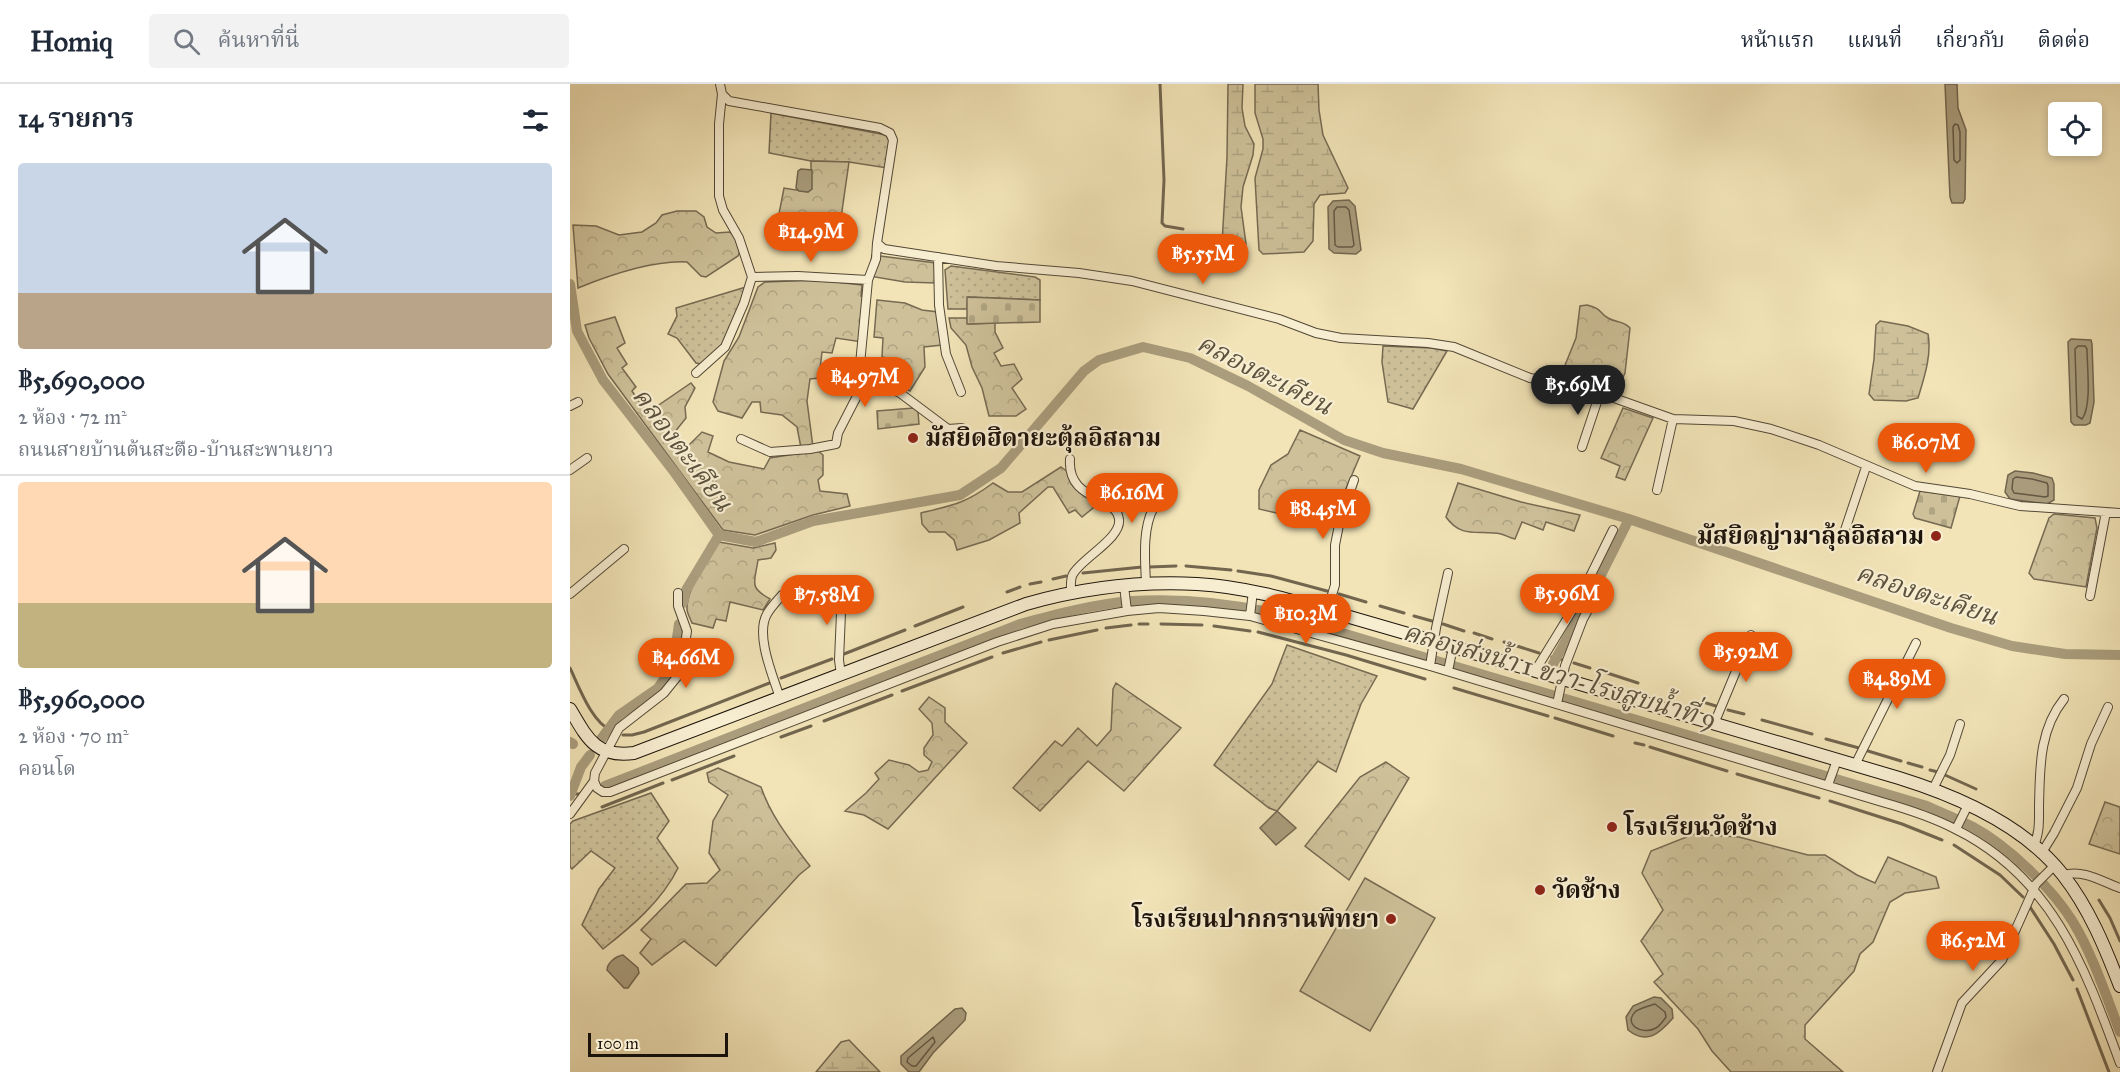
<!DOCTYPE html>
<html lang="th">
<head>
<meta charset="utf-8">
<style>
	body { margin:0; font-family:"IM FELL Great Primer","Noto Serif Thai",serif; background:#f2f2f3; color:#1f2937; height:100vh; display:flex; flex-direction:column; font-size:22px; white-space:nowrap }
	* { box-sizing:border-box; margin:0 }
	p { font-size:20px; color:#747a83 }
	.icon { flex:none; width:33px; height:33px; fill:none; stroke:currentColor; stroke-width:2; stroke-linecap:round; stroke-linejoin:round }
	.map { position:relative; flex:1; overflow:hidden }
	.sheet { display:flex; flex-direction:column; background:#fff; width:570px }
	.sheet>* { flex:none }
	.fabs { position:absolute; left:1478px; top:18px; display:grid; gap:12px }
	.fabs a { display:grid; place-items:center; width:54px; height:54px; border-radius:6px; background:#fff; box-shadow:0 3px 9px #0003; font-size:30px }
	.scale { position:absolute; left:18px; bottom:15px; width:140px; box-sizing:border-box; padding-left:6px; border:3px solid #1d140b; border-top:0; font-size:16px; line-height:21px; white-space:nowrap; color:#1d140b; -webkit-text-stroke:4px #f7edd0; paint-order:stroke }
	.price { position:absolute; translate:-50% -51px; padding:0 14px; border-radius:21px; background:#ea580c; color:#fff; font-size:20px; line-height:39px; filter:drop-shadow(0 2px 3px #0008) }
	.price::after { content:''; position:absolute; left:50%; top:36px; width:18px; height:14px; margin-left:-9px; background:inherit; clip-path:polygon(0 0,100% 0,50% 100%) }
	.price.on { background:#222; color:#fff }
	ul { padding:0; list-style:none }
	li { display:grid; align-content:center; gap:12px; height:318px; padding:0 18px }
	li+li { border-top:2px solid #e0e1e3 }
	li span { display:grid; place-items:center; height:186px; border-radius:6px; color:#555 }
	li>.icon { margin-inline-start:auto }
	span .icon { width:108px; height:108px; fill:#fffc; stroke-width:1 }
	li b { font-size:26px }
	h2 { display:flex; justify-content:space-between; align-items:center; height:72px; padding:0 18px; font-size:26px }
	header { display:flex; align-items:center; gap:36px; box-sizing:border-box; height:84px; padding:0 30px; background:#fff; border-bottom:2px solid #e0e1e3 }
	header strong { font-size:28px }
	nav { display:flex; gap:33px; margin-inline-start:auto; font-size:21px }
	.search { width:420px; height:54px; background:#f2f2f3; display:flex; align-items:center; gap:15px; box-sizing:border-box; padding:0 21px; border-radius:6px; color:#747a83; font-size:22px }
	main { display:flex; flex:1; min-height:0 }
	.map>svg:first-child { display:block }
	.grass { fill:url(#grass-dots); stroke:#766a52; stroke-width:1.5 }
	.forest { fill:url(#forest-crowns); stroke:#766a52; stroke-width:1.5 }
	.wetland { fill:url(#wetland-marsh); stroke:#766a52; stroke-width:1.5 }
	.cemetery { fill:url(#cemetery-stones); stroke:#766a52; stroke-width:1.5 }
	.pitch { fill:#cec19a; stroke:#766a52; stroke-width:1.5 }
	.water { fill:#aa9d7d; stroke:#72664f; stroke-width:1.5 }
	.lines { fill:none; stroke-linecap:round; stroke-linejoin:round }
	.shore { stroke:#645844; stroke-width:1.5 }
	.stream { stroke:#72664f; stroke-width:3 }
	.canal { stroke:#aa9d7d; stroke-width:10 }
	.street-casing { stroke:#524836; stroke-width:10 }
	.secondary-casing { stroke:#1d140b; stroke-width:14 }
	.street { stroke:#f7edd0; stroke-width:8 }
	.secondary { stroke:#f7edd0; stroke-width:12 }
	.poi-dot { fill:#8f2418; stroke:#f7edd0; stroke-width:2 }
	.labels { text-anchor:middle; dominant-baseline:central; stroke-width:4.5; stroke-linejoin:round; paint-order:stroke }
	.poi-label { font-size:24px; font-weight:bold; fill:#1d140b; stroke:#f7edd0; text-anchor:start }
	.water-label { font-size:26px; font-style:italic; fill:#5c523e; stroke:#f7edd0 }
</style>
</head>
<body>
<header>
<strong>Homiq</strong>
<div class="search"><svg class="icon" aria-label="search" viewBox="0 0 24 24"><circle cx="10" cy="10" r="6"/><path d="M15 15l6 6"/></svg>ค้นหาที่นี่</div>
<nav><a>หน้าแรก</a><a>แผนที่</a><a>เกี่ยวกับ</a><a>ติดต่อ</a></nav>
</header>
<main>
<section class="sheet">
<h2>14 รายการ<svg class="icon" aria-label="filters" viewBox="0 0 24 24"><path d="M4 7h16M4 17h16"/><circle cx="9" cy="7" r="2"/><circle cx="15" cy="17" r="2"/></svg></h2>
<ul>
<li><span style="background:linear-gradient(#c9d6e8 70%,#b9a48a 0)"><svg class="icon" aria-label="home" viewBox="0 0 24 24"><path d="M3 11l9-7 9 7M6 9v11h12V9"/></svg></span><div><b>฿5,690,000</b><p>2 ห้อง · 72 m²</p><p>ถนนสายบ้านต้นสะตือ-บ้านสะพานยาว</p></div></li>
<li><span style="background:linear-gradient(#ffd9b3 65%,#c2b280 0)"><svg class="icon" aria-label="home" viewBox="0 0 24 24"><path d="M3 11l9-7 9 7M6 9v11h12V9"/></svg></span><div><b>฿5,960,000</b><p>2 ห้อง · 70 m²</p><p>คอนโด</p></div></li>
</ul>
</section>
<div class="map">
<svg width="1550" height="988" viewBox="0 0 1550 988">
	<defs>
		<pattern id="grass-dots" width="8" height="8" patternUnits="userSpaceOnUse" patternTransform="scale(1.5)"><rect width="8" height="8" fill="#cec19a"/><path d="M2 2h.1M6 6h.1" fill="none" stroke="#b0a583" stroke-width="1.8" stroke-linecap="round"/></pattern>
		<pattern id="forest-crowns" width="20" height="18" patternUnits="userSpaceOnUse" patternTransform="scale(1.5)"><rect width="20" height="18" fill="#cec19a"/><path d="M2 6a3 3 0 1 1 6 0M12 15a3 3 0 1 1 6 0" fill="none" stroke="#b0a583"/></pattern>
		<pattern id="wetland-marsh" width="20" height="14" patternUnits="userSpaceOnUse" patternTransform="scale(1.5)"><rect width="20" height="14" fill="#cec19a"/><path d="M1 5h8M5 5V1M11 12h8M15 12V8" fill="none" stroke="#b0a583"/></pattern>
		<pattern id="cemetery-stones" width="16" height="16" patternUnits="userSpaceOnUse" patternTransform="scale(1.5)"><rect width="16" height="16" fill="#cec19a"/><path d="M2 7V4a2 2 0 0 1 4 0v3zM10 15v-3a2 2 0 0 1 4 0v3z" fill="#b0a583"/></pattern>
	</defs>
	<rect width="100%" height="100%" fill="#f2e4b7"/>
	<filter id="stains"><feTurbulence type="fractalNoise" baseFrequency=".00333" numOctaves="4"/><feColorMatrix values="0 0 0 0 .2 0 0 0 0 .09 0 0 0 0 .02 0 0 0 .5 -.17"/></filter>
	<radialGradient id="worn" r=".72"><stop offset=".6" stop-color="#630" stop-opacity="0"/><stop offset="1" stop-color="#630" stop-opacity=".3"/></radialGradient>
	<path class="grass" d="M201,29L316,51L321,60L317,84L279,78L241,77L199,69Z
		M381,182L465,193L470,196V216L398,213L397,225H378L375,186Z
		M176,203L177,208L151,264L131,280L126,279L107,254L98,250L107,232L106,224Z
		M813,262L861,264L877,267L843,325L818,318L812,278Z
		M717,561L807,592L791,620L766,688L748,677L707,727L699,724L644,681L702,600Z
		M81,709L99,737L87,754L108,784C92,817 61,843 33,865L12,841L29,805L45,784L21,767L2,785L0,783V740L3,737Z"/>
	<path class="forest" d="M241,77L279,78L268,155L259,157L219,150L208,135L214,104L238,108L241,105Z
		M107,127H126L134,133L137,143L146,149L160,148L167,155L171,165L168,172L136,193L131,192L117,178C82,176 40,191 8,204L3,141L26,142L49,151L72,148L86,139L92,131Z
		M302,171L366,179V199L335,198L299,192Z
		M248,196L292,201L291,212L298,213L292,258L266,254L262,269L252,268L249,294L240,295L237,317L243,363L253,371V391L248,396L250,407L277,410L280,422L243,431L185,451L153,446L38,290L19,254L15,241L45,233L55,259L47,264L57,280L52,284L66,303L62,307L77,329L121,299L125,304L115,323L116,334L104,349L116,364L132,348L143,352L138,368L159,378L194,385L200,374L232,369L227,343L212,331L191,328L190,318H182L172,334L148,327L143,318L154,277L169,253L188,203L195,198Z
		M307,216L335,219L352,226L368,228L372,261L354,263L355,283L340,307L317,296V274L312,273L313,254L304,253Z
		M1017,221C1033,225 1028,228 1038,234C1046,239 1053,236 1060,244L1055,289L1046,308L1017,297L991,291L1006,254L1010,222Z
		M379,234H397L398,240L425,239V248L433,264L424,269L431,282L444,280L452,295L442,304L456,325L446,332H419L412,304L402,283L396,261L381,244Z
		M1053,324L1083,334L1055,396L1046,393L1050,382L1031,374Z
		M730,346L790,372L772,414L745,408L743,414L731,411L726,428L715,431L689,425V406L701,381L718,370Z
		M491,383L498,388L507,403L528,420L512,433L505,426L499,429L483,403H478L449,429L450,439L419,456L387,466L384,456L375,448H359L352,440L351,429C384,421 396,419 423,399L438,408H452Z
		M888,399L951,418L1010,431L1004,447L976,438L973,446L952,438L945,455C940,454 935,451 931,450C910,445 892,456 876,433Z
		M1484,430L1525,434L1527,444L1516,503L1464,495L1459,489L1479,434Z
		M149,458L183,464L205,459L206,466L201,474L188,476C185,498 178,503 200,515L193,526L160,518L156,537L146,535L143,544L122,539C120,534 117,529 117,525C116,504 139,475 149,458Z
		M546,599L611,644L554,707L518,677L470,727L443,704L485,657L492,662L508,644L527,662L541,646L543,605Z
		M359,613L375,624V638L397,659L318,745L294,731L275,727L296,709L309,695L305,689L319,676L339,681L349,688L358,686L362,678L354,671V664L363,651L362,639L349,625Z
		M816,678L839,694L779,796L735,762L790,693Z
		M148,684L191,703C201,733 221,757 240,782L229,791L146,882L114,857L82,881L70,869L81,855L71,846L116,800L137,799L150,786L139,769L143,737L158,711L139,698L137,689Z
		M1535,718L1550,723V770L1519,760Z
		M1124,750L1169,753L1238,771H1255L1287,791L1305,799L1318,773L1366,793L1369,804L1335,809L1320,818L1303,858L1290,870L1284,887L1235,941V955L1273,988H1161L1142,967L1128,945L1084,898L1093,890L1071,857L1093,826L1072,789L1081,767Z"/>
	<path class="wetland" d="M658,0H673L672,24L675,42L684,60L683,71L673,103L671,123L676,160L674,165L652,160L657,73Z
		M685,0H748L749,26L753,51L778,104L775,109L750,111L744,120L743,157L734,168L693,170L689,166L685,94L693,65V55L685,29Z
		M1310,237L1338,242L1358,250C1362,271 1354,294 1348,314L1336,317L1304,316L1299,310L1304,275L1306,241Z
		M279,956L310,988H246L271,958Z"/>
	<path class="cemetery" d="M397,213L470,216V238L397,240Z
		M344,324L348,328L349,340L308,345L307,327Z
		M1350,407L1390,412L1381,444L1345,434L1343,430Z"/>
	<path class="pitch" d="M795,794L865,834L800,947L730,907Z"/>
	<path class="water" d="M1375,0H1387L1388,24L1396,46L1395,115L1393,119H1382L1380,113Z
		M231,85L242,86V105L238,108L229,107L226,104L228,87Z
		M779,116L785,122L791,166L786,170L764,169L759,165L758,123L763,117Z
		M1501,255L1521,256L1522,260L1524,318L1520,339L1516,341H1504L1501,338L1498,258Z
		M1445,387L1463,389L1482,394L1484,400V416L1477,420L1440,415L1435,408L1438,391Z
		M707,727L726,744L706,761L690,744Z
		M53,871L68,884L69,889L58,904H54L37,886C37,879 46,872 53,871Z
		M1084,913L1091,914L1102,925L1103,934C1089,950 1077,961 1058,946L1056,933L1063,922Z
		M392,924L396,929L395,936L363,969L349,988H339L331,980V972L385,925Z"/>
	<g class="lines">
		<path class="shore" d="M1385,40L1388,41L1390,48V76L1387,79L1384,76L1383,43Z
			M767,123H776L779,126L784,161L782,163H768L765,161L764,127Z
			M1508,262H1515L1517,265C1517,283 1522,322 1512,335L1507,332L1505,265Z
			M1446,393L1462,395L1477,399L1478,402V412L1475,413L1444,409L1442,405L1443,395Z
			M1085,920L1095,928L1096,933C1093,937 1090,942 1086,944C1072,952 1052,940 1066,927C1071,924 1079,922 1085,920Z
			M363,953L365,958L346,982H342L337,978L338,974Z"/>
		<path class="stream" d="M590,0L594,96L592,139L595,142L613,145
			M616,482L661,486
			M579,483L606,482
			M668,487L701,492L757,507
			M513,489L572,483
			M483,495L496,492
			M460,500L471,498
			M437,508L450,503
			M769,510L796,518
			M810,522L834,529
			M844,532L862,537
			M569,540H578
			M591,540L632,541
			M873,540L894,547
			M345,542L393,523
			M644,542L680,547
			M536,544L561,541
			M688,548L776,571L855,595
			M904,549L922,555
			M479,556L527,546
			M934,558L969,569
			M433,569L471,558
			M274,570L335,546
			M982,573L993,576
			M1004,579L1020,584
			M0,584C9,603 22,639 42,647
			M1031,587L1068,599
			M211,594L262,575
			M884,604L978,632
			M332,607L422,573
			M1133,618L1149,623
			M1158,626L1174,630
			M985,634L1043,652
			M1192,636L1242,650
			M254,637L322,611
			M53,651H62L74,648L202,598
			M211,653L241,642
			M1256,655L1289,664
			M1065,659L1074,661
			M1080,663L1157,687
			M1298,667L1331,677
			M1338,679L1352,683
			M1360,686L1368,688
			M1167,690L1249,714
			M1375,691L1406,705
			M102,696L164,672
			M1,710H11
			M1260,717L1332,740L1372,756
			M32,723L93,699
			M1384,761L1430,791L1453,813
			M1529,816L1540,834L1550,857
			M1460,823L1484,860L1503,896
			M1507,905L1539,988"/>
		<path class="canal" d="M0,200L7,247L33,296L105,389L149,451L186,458L243,437L390,411L431,384L514,287L529,276L573,263L620,274L678,302L774,356L813,369L891,385L1059,435L1381,544L1442,562L1495,570L1550,571
			M113,519L116,506L149,451
			M983,580L1023,507L1059,435
			M31,655L49,631L88,604L103,582L109,540
			M0,658L3,660
			M35,702L450,540C487,530 525,520 562,517C612,514 660,519 708,530L1357,722C1372,729 1388,735 1403,743C1438,762 1482,804 1503,838C1522,869 1537,914 1550,948
			M0,712L11,683L20,671"/>
		<g class="street-casing">
			<path id="street" d="M152,10L159,17L310,44L320,49L323,56L307,159L314,165L426,182L509,189L562,197L709,235L746,249L771,254L858,259L884,263L960,294L1016,304L1103,335L1164,337L1201,345L1249,361L1345,402L1400,410L1450,422L1550,429
				M368,173L369,221L376,270L391,308
				M182,193L228,192L298,196
				M126,289L155,263L174,219L182,193L169,154L153,126L149,112V40L152,10L150,0
				M289,291L330,309L378,345L392,344
				M0,322L8,318
				M171,355L200,368L240,365L266,360L268,349L287,312L298,196L306,175L307,159
				M1012,363L1030,309
				M500,375C497,418 546,411 549,435C552,454 512,474 503,490C500,495 501,503 501,509
				M0,386L17,374
				M1087,406L1103,335
				M1275,446L1296,383
				M576,499C575,476 572,444 584,423C588,416 594,411 599,404
				M554,502L557,527
				M108,509V522L117,547L111,588L94,609L49,644L25,689L24,697L27,704L33,708H40L427,558L483,540L557,527L589,524L634,527L680,532L860,582L1312,718C1337,725 1362,733 1385,745C1483,793 1515,884 1550,979
				M0,510L54,465
				M1520,512L1536,428
				M757,527L765,501V461L770,436L784,396
				M680,532L683,507
				M860,582L866,544L878,489
				M878,587L883,563
				M965,587L1008,517L1043,446
				M271,591L269,576L271,529L286,502
				M210,614C203,592 185,551 197,530C201,523 207,517 212,511
				M987,620L995,582L1013,535L1033,499
				M1144,640L1181,551
				M1285,681L1346,559
				M1258,701L1267,676
				M1363,705L1380,671L1390,640
				M0,730L24,697
				M1386,745L1398,721
				M1463,763C1470,750 1469,736 1469,722C1470,684 1469,646 1494,615
				M1471,770L1484,749L1507,704L1521,660L1538,623
				M1493,791C1513,785 1531,797 1550,804
				M1367,988L1392,919L1432,876L1466,800L1484,782"/>
		</g>
		<g class="secondary-casing">
			<path id="secondary" d="M0,625C17,654 26,674 64,669L456,520C512,504 569,497 627,500C683,503 736,521 790,536C846,552 903,569 959,585C1083,621 1206,658 1329,694C1387,712 1455,742 1493,791C1519,824 1535,863 1550,902"/>
		</g>
		<use href="#street" class="street"/>
		<use href="#secondary" class="secondary"/>
	</g>
	<g class="poi-dot">
		<circle cx="343" cy="354" r="6"/>
		<circle cx="1366" cy="452" r="6"/>
		<circle cx="1042" cy="743" r="6"/>
		<circle cx="970" cy="806" r="6"/>
		<circle cx="821" cy="835" r="6"/>
	</g>
	<g class="labels">
		<g class="poi-label">
			<text x="355" y="354">มัสยิดฮิดายะตุ้ลอิสลาม</text>
			<text x="1354" y="452" text-anchor="end">มัสยิดญ่ามาลุ้ลอิสลาม</text>
			<text x="1054" y="743">โรงเรียนวัดช้าง</text>
			<text x="982" y="806">วัดช้าง</text>
			<text x="809" y="835" text-anchor="end">โรงเรียนปากกรานพิทยา</text>
		</g>
		<g class="water-label">
			<text transform="translate(695 290) rotate(27)">คลองตะเคียน</text>
			<text transform="translate(113 365) rotate(53)">คลองตะเคียน</text>
			<text transform="translate(1357 510) rotate(18)">คลองตะเคียน</text>
			<text transform="translate(990 591) rotate(16)">คลองส่งน้ำ 1 ขวา-โรงสูบน้ำที่ 9</text>
		</g>
	</g>
	<rect width="100%" height="100%" filter="url(#stains)"/>
	<rect width="100%" height="100%" fill="url(#worn)"/>
</svg>
<div class="fabs">
<a><svg class="icon" aria-label="locate" viewBox="0 0 24 24"><circle cx="12" cy="12" r="6"/><path d="M12 2v4M12 18v4M2 12h4M18 12h4"/></svg></a>
</div>
<div class="scale">100 m</div>
<b class="price" style="left:241px;top:179px">฿14.9M</b>
<b class="price" style="left:633px;top:201px">฿5.55M</b>
<b class="price" style="left:295px;top:324px">฿4.97M</b>
<b class="price on" style="left:1008px;top:332px">฿5.69M</b>
<b class="price" style="left:1356px;top:390px">฿6.07M</b>
<b class="price" style="left:562px;top:440px">฿6.16M</b>
<b class="price" style="left:753px;top:456px">฿8.45M</b>
<b class="price" style="left:997px;top:541px">฿5.96M</b>
<b class="price" style="left:257px;top:542px">฿7.58M</b>
<b class="price" style="left:736px;top:561px">฿10.3M</b>
<b class="price" style="left:1176px;top:599px">฿5.92M</b>
<b class="price" style="left:116px;top:605px">฿4.66M</b>
<b class="price" style="left:1327px;top:626px">฿4.89M</b>
<b class="price" style="left:1403px;top:888px">฿6.52M</b>
</div>
</main>
</body>
</html>
